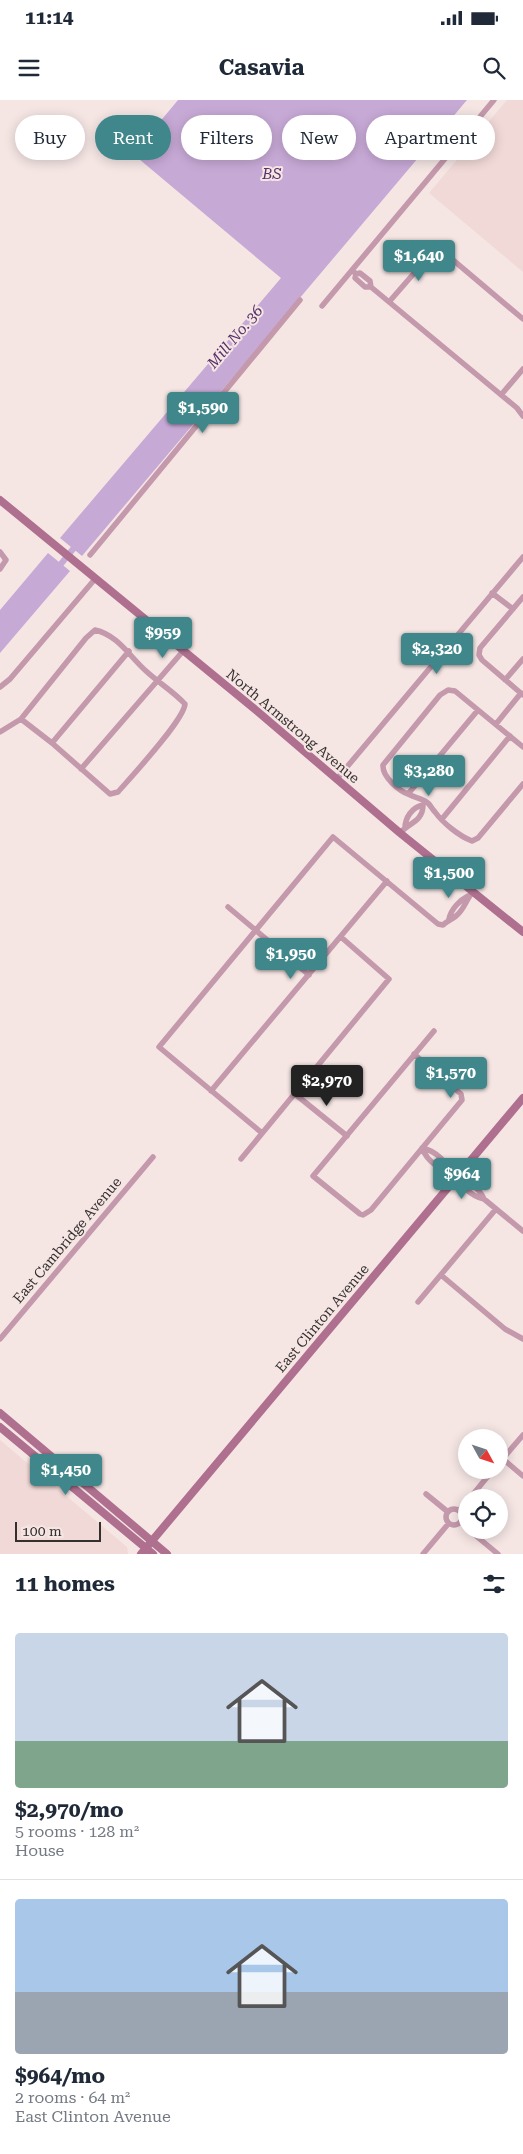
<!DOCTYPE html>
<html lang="en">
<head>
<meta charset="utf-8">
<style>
	body { margin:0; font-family:"Roboto Serif",serif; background:#f6f6f7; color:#1f2937; height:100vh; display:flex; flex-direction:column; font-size:19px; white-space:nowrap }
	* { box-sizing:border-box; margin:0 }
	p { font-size:16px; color:#747a83 }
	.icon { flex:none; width:28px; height:28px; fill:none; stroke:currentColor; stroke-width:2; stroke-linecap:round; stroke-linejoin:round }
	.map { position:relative; height:1454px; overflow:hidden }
	.details { display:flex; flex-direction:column; background:#fff; flex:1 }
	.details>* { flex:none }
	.guide { position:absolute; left:15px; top:15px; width:494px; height:45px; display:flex; gap:10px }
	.needle { width:32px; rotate:130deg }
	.fabs { position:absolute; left:458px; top:1329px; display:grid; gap:10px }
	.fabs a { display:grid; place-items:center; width:50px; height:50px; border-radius:50%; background:#fff; box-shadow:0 2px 12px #0003; font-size:25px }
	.scale { position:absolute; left:15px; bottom:12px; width:86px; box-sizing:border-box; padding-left:5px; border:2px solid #352f2e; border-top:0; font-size:14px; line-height:18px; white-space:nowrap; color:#352f2e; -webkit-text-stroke:4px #f5e6e4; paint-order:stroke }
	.price { position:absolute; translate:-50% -42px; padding:0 11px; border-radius:5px; background:#3f878a; color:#fff; font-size:16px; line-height:32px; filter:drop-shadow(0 1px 2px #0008) }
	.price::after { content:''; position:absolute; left:50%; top:30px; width:15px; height:11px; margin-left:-8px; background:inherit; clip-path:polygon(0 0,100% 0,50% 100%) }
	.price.active { background:#222; color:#fff }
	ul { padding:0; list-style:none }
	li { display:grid; align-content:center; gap:10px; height:265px; padding:0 15px }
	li+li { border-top:1px solid #e0e1e3 }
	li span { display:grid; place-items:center; height:155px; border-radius:5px; color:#555 }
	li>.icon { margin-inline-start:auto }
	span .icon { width:90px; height:90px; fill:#fffc; stroke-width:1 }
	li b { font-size:21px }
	h2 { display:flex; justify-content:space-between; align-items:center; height:60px; padding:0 15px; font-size:21px }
	.tag { padding:0 18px; border-radius:22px; background:#fff; box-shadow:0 2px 12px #0003; font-size:18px; line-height:45px }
	.tag.active { background:#3f878a; color:#fff }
	.status { display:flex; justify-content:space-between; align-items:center; height:35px; padding:0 25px; background:#fff; direction:ltr }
	.status svg { height:14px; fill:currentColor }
	header { display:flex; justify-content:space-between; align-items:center; height:65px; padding:0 15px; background:#fff; font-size:22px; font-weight:700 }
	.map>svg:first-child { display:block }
	.built { fill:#f1d9d7 }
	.water { fill:#c7a9d6 }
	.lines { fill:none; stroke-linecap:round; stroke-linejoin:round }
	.canal { stroke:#c7a9d6; stroke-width:6 }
	.street { stroke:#c499ac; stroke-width:5.5 }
	.secondary { stroke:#af708f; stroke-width:8 }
	.labels { text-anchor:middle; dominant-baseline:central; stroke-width:4; stroke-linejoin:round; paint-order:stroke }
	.street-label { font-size:14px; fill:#352f2e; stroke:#f5e6e4 }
	.water-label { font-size:15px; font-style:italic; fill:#583169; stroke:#f5e6e4 }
</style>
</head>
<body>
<div class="status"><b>11:14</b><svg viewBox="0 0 49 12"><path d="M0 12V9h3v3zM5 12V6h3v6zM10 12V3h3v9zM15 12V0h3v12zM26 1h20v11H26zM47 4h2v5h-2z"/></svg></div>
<header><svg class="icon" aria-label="menu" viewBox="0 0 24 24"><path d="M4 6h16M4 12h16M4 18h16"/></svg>Casavia<svg class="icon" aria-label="search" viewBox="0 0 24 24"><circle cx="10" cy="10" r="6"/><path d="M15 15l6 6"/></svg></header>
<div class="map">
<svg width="523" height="1454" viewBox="0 0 523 1454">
	<rect width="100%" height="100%" fill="#f5e6e4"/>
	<path class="built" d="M507,0H523V172L429,93Z
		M0,1340L127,1447L128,1454H0Z"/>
	<path class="water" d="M178,0H467L82,456L60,438L281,178L133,54Z
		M48,453L70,471L0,553V510Z"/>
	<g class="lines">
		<path class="canal" d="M56,470L78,443"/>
		<path class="street" d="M352,170L356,174L355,178L365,187H371L517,308L523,316
			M356,174L360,173L370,181L371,187
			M389,202L436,148L440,149L523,219
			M322,206L494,0
			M501,295L523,269
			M0,452L6,460L0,469
			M90,455L300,200
			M492,493L513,509
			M523,497L480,548L479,555L482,560L523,595
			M95,530C118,535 130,557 146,571C159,583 174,592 185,604C184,620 131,677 118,692L110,694L52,643L21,619L86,538Z
			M505,580L523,559
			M0,587L10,579L95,479
			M496,624L521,593
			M0,632L21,619
			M52,643L129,551
			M523,647L455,591L448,590L440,595L383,665C382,677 399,691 410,695C416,698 422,698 428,703C431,706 432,709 435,712C443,723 459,736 472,741L478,738L523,684
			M81,669L184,550
			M336,680L523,457
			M408,694L478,610
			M442,719L510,636
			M400,733C408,723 423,722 423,705C412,707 405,718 405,728
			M228,807L309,875
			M449,819C451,809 460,800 468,796
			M414,954L461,994L462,1000L371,1110L363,1115L360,1114L313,1076L434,931
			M211,991L387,781
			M295,994L347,1036
			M262,1033L159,947L333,737L438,824L443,825C447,821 451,820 456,816C464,810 466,800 472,793
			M422,1048C452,1054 455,1093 484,1099L523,1131
			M422,1048C433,1077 473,1073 484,1099
			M241,1059L389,879L341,837
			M441,1175L505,1229L523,1239
			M418,1202L496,1109
			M0,1239L153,1057
			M503,1359L523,1376
			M499,1363L523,1335
			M426,1394L448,1412
			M470,1398L493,1370
			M446 1417a8 8 0 1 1 16 0a8 8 0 1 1-16 0Z
			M459,1411L466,1402
			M469,1430L498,1454
			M423,1454L449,1423"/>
		<path class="secondary" d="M0,400L257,611L400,733L523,832
			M0,1313L167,1454
			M0,1327L153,1454
			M141,1454L523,998"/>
	</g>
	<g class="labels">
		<g class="street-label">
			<text transform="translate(293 626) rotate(40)">North Armstrong Avenue</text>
			<text transform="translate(67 1140) rotate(-50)">East Cambridge Avenue</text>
			<text transform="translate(322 1218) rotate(-50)">East Clinton Avenue</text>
		</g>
		<g class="water-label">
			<text x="272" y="74">BS</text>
			<text transform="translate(235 237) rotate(-50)">Mill No. 36</text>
		</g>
	</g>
</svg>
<div class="fabs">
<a><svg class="needle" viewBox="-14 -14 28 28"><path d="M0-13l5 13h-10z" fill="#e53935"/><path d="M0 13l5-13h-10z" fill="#747a83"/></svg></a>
<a><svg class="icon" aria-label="locate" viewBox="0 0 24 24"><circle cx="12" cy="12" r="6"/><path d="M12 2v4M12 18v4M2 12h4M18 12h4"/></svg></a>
</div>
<div class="scale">100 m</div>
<b class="price" style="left:419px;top:182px">$1,640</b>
<b class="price" style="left:203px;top:334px">$1,590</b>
<b class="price" style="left:163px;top:559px">$959</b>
<b class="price" style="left:437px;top:575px">$2,320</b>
<b class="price" style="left:429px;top:697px">$3,280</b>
<b class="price" style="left:449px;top:799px">$1,500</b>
<b class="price" style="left:291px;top:880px">$1,950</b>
<b class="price" style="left:451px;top:999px">$1,570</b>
<b class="price active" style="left:327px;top:1007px">$2,970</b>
<b class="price" style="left:462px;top:1100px">$964</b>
<b class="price" style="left:66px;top:1396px">$1,450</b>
<div class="guide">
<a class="tag">Buy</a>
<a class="tag active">Rent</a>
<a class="tag">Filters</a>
<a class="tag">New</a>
<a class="tag">Apartment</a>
</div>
</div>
<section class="details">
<h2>11 homes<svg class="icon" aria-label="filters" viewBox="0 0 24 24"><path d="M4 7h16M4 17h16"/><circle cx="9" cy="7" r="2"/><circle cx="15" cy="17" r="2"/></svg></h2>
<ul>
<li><span style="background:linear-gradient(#c9d6e8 70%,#7fa58c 0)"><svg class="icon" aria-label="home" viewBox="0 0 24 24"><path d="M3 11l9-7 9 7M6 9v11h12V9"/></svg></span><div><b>$2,970/mo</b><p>5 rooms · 128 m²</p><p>House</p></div></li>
<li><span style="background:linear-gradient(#a9c7e8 60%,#9aa5b1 0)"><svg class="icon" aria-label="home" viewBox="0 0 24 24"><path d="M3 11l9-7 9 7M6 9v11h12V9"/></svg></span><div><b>$964/mo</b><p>2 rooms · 64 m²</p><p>East Clinton Avenue</p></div></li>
</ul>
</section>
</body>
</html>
